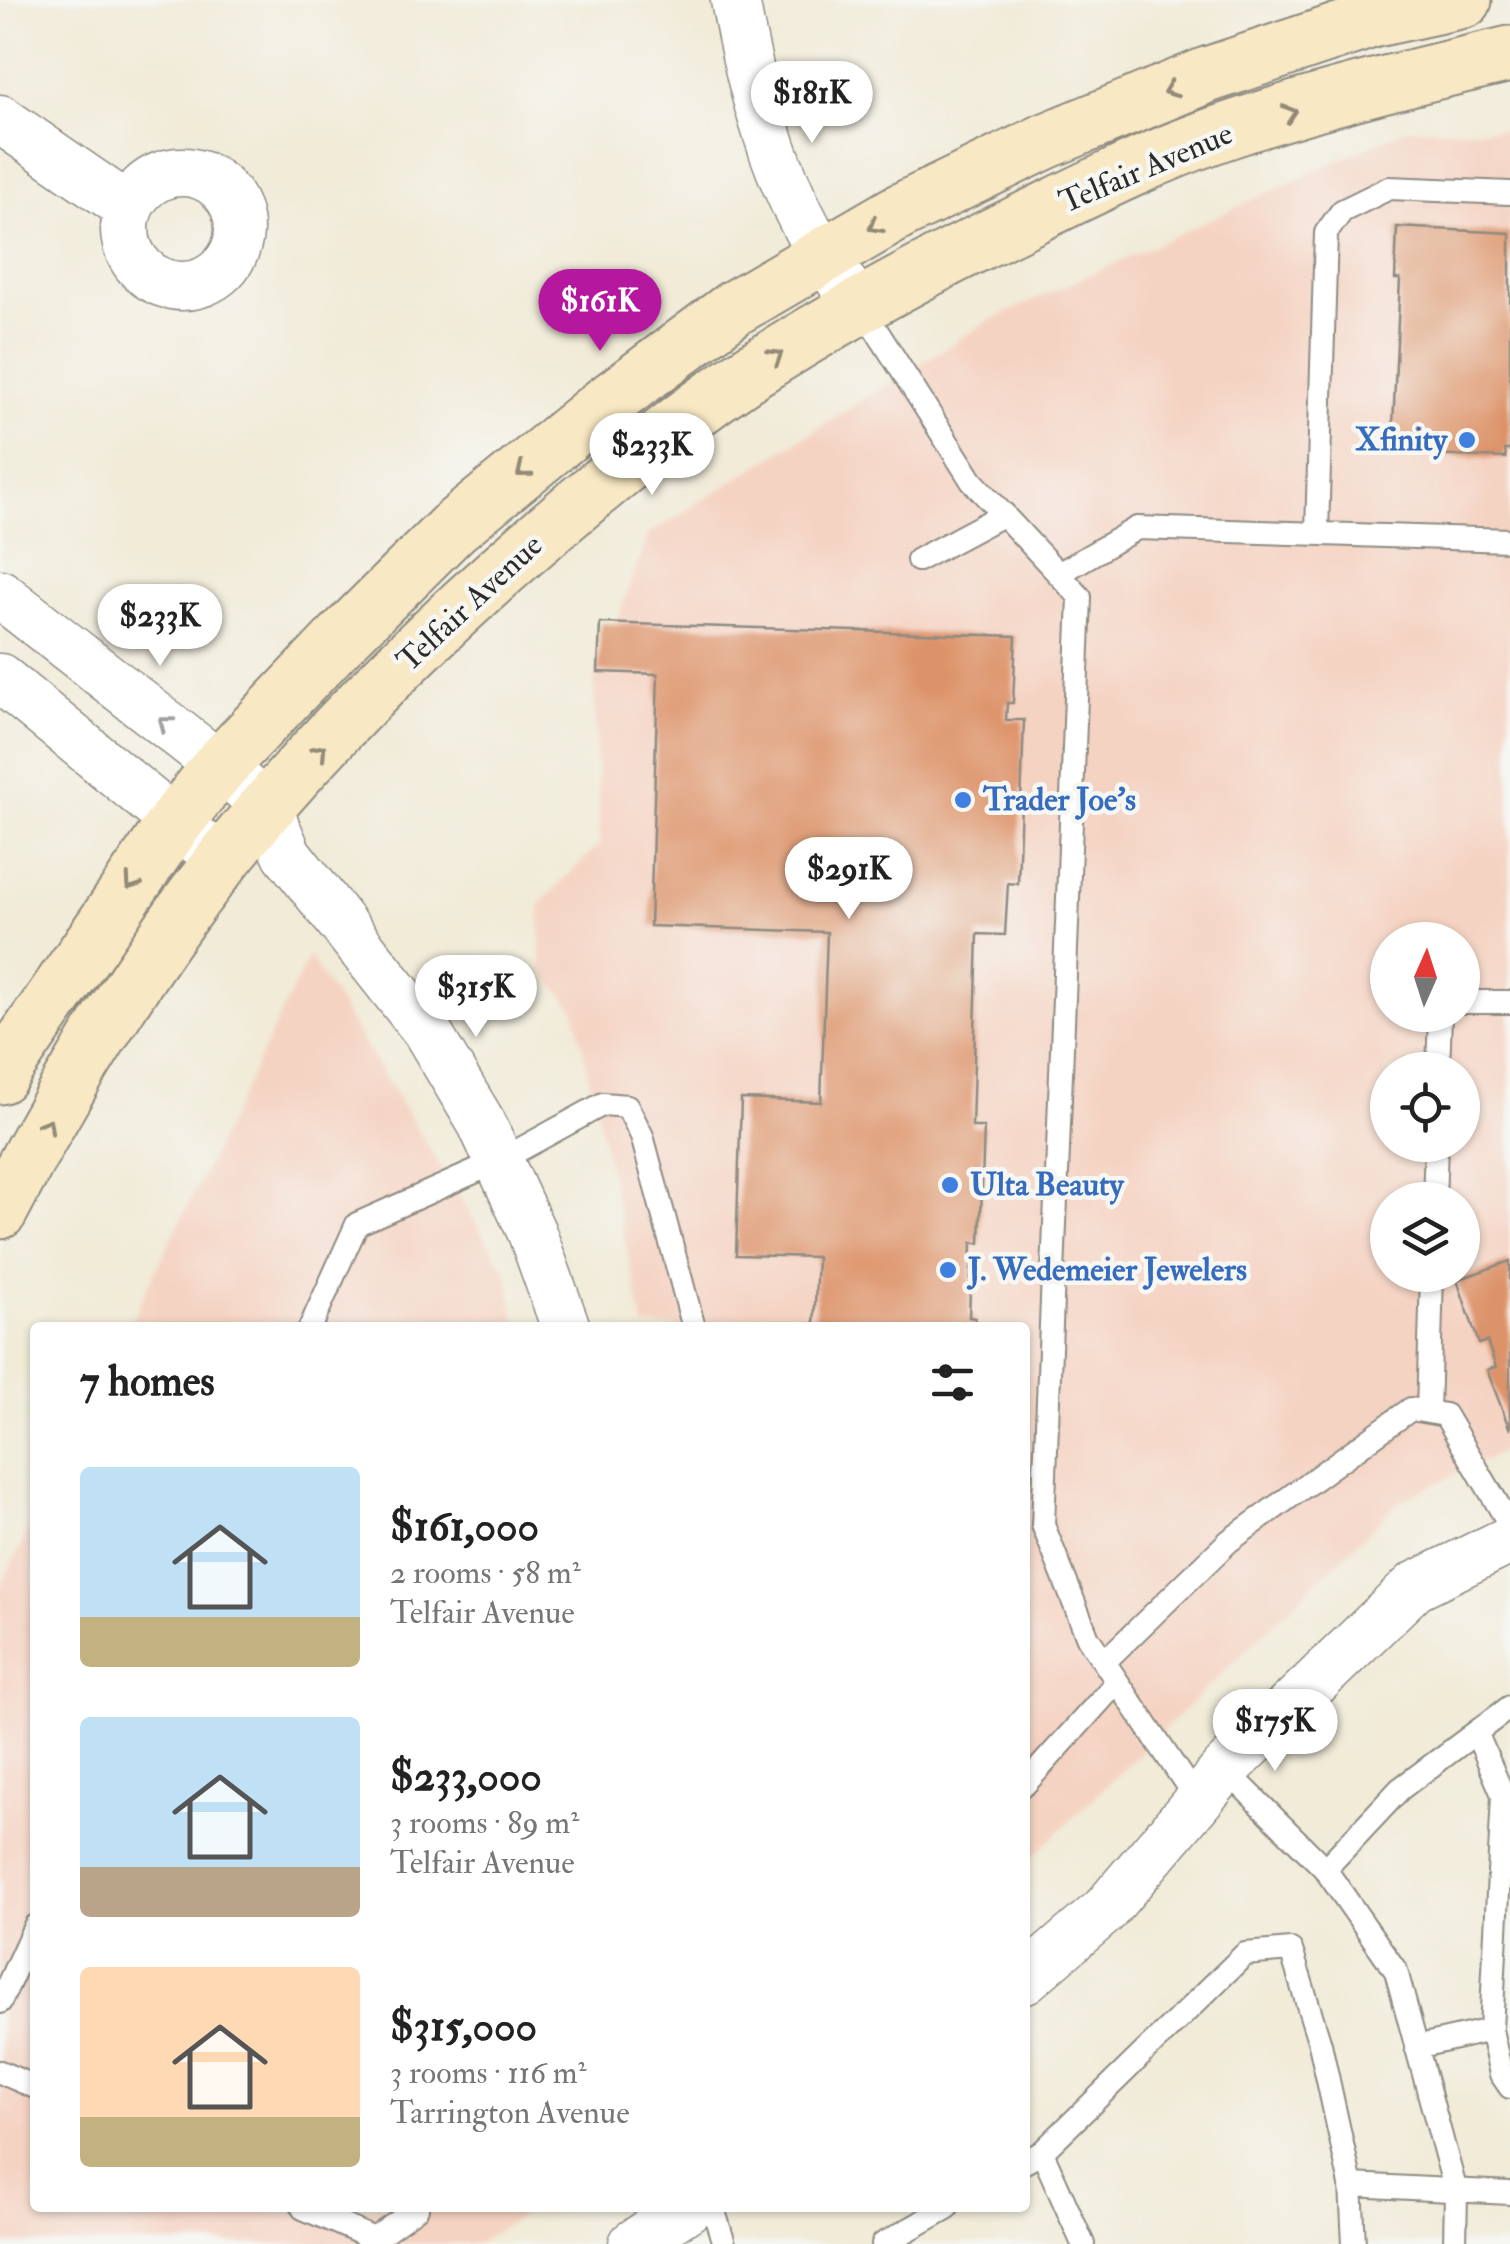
<!DOCTYPE html>
<html lang="en">
<head>
<meta charset="utf-8">
<style>
	body { margin:0; font-family:"IM FELL Double Pica",serif; background:#f2f2f2; color:#222; height:100vh; display:flex; flex-direction:column; font-size:38px; white-space:nowrap }
	* { box-sizing:border-box; margin:0 }
	p { font-size:32px; color:#767676 }
	.icon { flex:none; width:55px; height:55px; fill:none; stroke:currentColor; stroke-width:2; stroke-linecap:round; stroke-linejoin:round }
	.map { position:relative; flex:1; overflow:hidden }
	.drawer { position:absolute; left:30px; top:1322px; width:1000px; height:890px; display:flex; flex-direction:column; background:#fff; border-radius:10px; box-shadow:0 2px 8px #0004 }
	.drawer>* { flex:none }
	.needle { width:65px; rotate:3deg }
	.fabs { position:absolute; left:1370px; top:922px; display:grid; gap:20px }
	.fabs a { display:grid; place-items:center; width:110px; height:110px; border-radius:50%; background:#fff; box-shadow:0 2px 8px #0004; font-size:50px }
	.price { position:absolute; translate:-50% -85px; padding:0 22px; border-radius:35px; background:#fff; color:#222; font-size:32px; line-height:65px; filter:drop-shadow(0 2px 5px #0008) }
	.price::after { content:''; position:absolute; left:50%; top:60px; width:30px; height:22px; margin-left:-15px; background:inherit; clip-path:polygon(0 0,100% 0,50% 100%) }
	.price.current { background:#b5179e; color:#fff }
	ul { padding:0; list-style:none }
	li { display:flex; align-items:center; gap:30px; height:250px; padding:0 50px }
	li span { display:grid; place-items:center; flex:none; width:280px; height:200px; border-radius:10px; color:#555 }
	li>.icon { margin-inline-start:auto }
	span .icon { width:120px; height:120px; fill:#fffc; stroke-width:1 }
	li b { font-size:42px }
	h2 { display:flex; justify-content:space-between; align-items:center; height:120px; padding:0 50px; font-size:42px }
	.map>svg:first-child { display:block }
	.built { fill:#f5d3c2; fill-rule:evenodd }
	.building { fill:#dd9369 }
	.lines { fill:none; stroke-linecap:round; stroke-linejoin:round }
	.lane-casing { stroke:#8e8b82; stroke-width:26 }
	.street-casing { stroke:#8e8b82; stroke-width:51 }
	.secondary-casing { stroke:#8e8b82; stroke-width:59 }
	.lane { stroke:#fff; stroke-width:22 }
	.street { stroke:#fff; stroke-width:48 }
	.secondary { stroke:#f8e8c3; stroke-width:55 }
	.oneway { stroke:#928a77 }
	.oneway2 { stroke:#a0a0a0 }
	.shop-dot { fill:#3f7fe0; stroke:#f6f6f2; stroke-width:4 }
	.labels { text-anchor:middle; dominant-baseline:central; stroke-width:9; stroke-linejoin:round; paint-order:stroke }
	.street-label { font-size:32px; fill:#2b2b2b; stroke:#f6f6f2 }
	.shop-label { font-size:32px; font-weight:bold; fill:#366cbe; stroke:#f6f6f2; text-anchor:start }
</style>
</head>
<body>
<div class="map">
<svg width="1510" height="2244" viewBox="0 0 1510 2244">
	<rect width="100%" height="100%" fill="#f6f6f2"/>
	<filter id="ink" filterUnits="userSpaceOnUse"><feTurbulence type="fractalNoise" baseFrequency=".01" numOctaves="2"/><feDisplacementMap in="SourceGraphic" scale="20" xChannelSelector="R" yChannelSelector="G"/><feConvolveMatrix kernelMatrix="1 2 1 2 8 2 1 2 1" color-interpolation-filters="sRGB"/></filter>
	<filter id="wash" filterUnits="userSpaceOnUse"><feTurbulence type="fractalNoise" baseFrequency=".0048" numOctaves="4" result="noise"/><feDisplacementMap in="SourceGraphic" scale="40" xChannelSelector="R" yChannelSelector="G"/><feGaussianBlur stdDeviation="2.25" result="paint"/><feColorMatrix in="noise" values="0 0 0 0 0 0 0 0 0 0 0 0 0 0 0 0 0 1.4 0 .05"/><feComposite in="paint" operator="in"/></filter>
	<g filter="url(#wash)">
		<rect width="100%" height="100%" fill="#f1ebd8"/>
		<path class="built" d="M1409,128L1510,130V1448L1400,1501L1025,1864V1328L644,1327L574,1008L541,970L540,904L600,843L594,682L649,534L989,321ZM1388,940H1462V1015H1388ZM1388,1070H1462V1145H1388ZM1388,1200H1462V1275H1388Z
			M309,956L507,1273L517,1327L128,1328Z
			M35,1517V2208L531,2209L477,2244H0V1588Z"/>
		<g id="blocks">
			<path class="building" d="M1397,227L1510,233V450H1505L1506,458L1431,455V448L1392,447L1400,279H1395Z
				M600,623L1016,636L1013,703H1007L1006,720H1024L1018,884L1008,883L1005,935L978,934L972,1127H984L980,1243H972L969,1317L975,1318V1328H814L817,1257L736,1255L741,1099L821,1102L827,932L650,926L658,674L598,672Z
				M1510,1261V1430L1487,1370L1496,1367L1487,1341L1479,1344L1457,1280Z"/>
		</g>
	</g>
	<g filter="url(#ink)">
		<use href="#blocks" fill-opacity="0" stroke="#8e8b82" stroke-width="2.5"/>
		<g class="lines">
			<g class="lane-casing">
				<path id="lane" d="M861,306L972,481L1080,597L1043,1525L1088,1638L1197,1800
					M1317,532L1326,233L1342,211L1389,188L1510,193
					M918,560L1004,514
					M1060,573L1137,528L1510,540
					M1462,1002H1510
					M1438,1070L1440,1015
					M1434,1200L1436,1145
					M310,1328L357,1224L499,1161L603,1104L627,1106L642,1136L694,1328
					M1428,1412L1432,1275
					M1104,1662L1229,1541L1411,1409L1445,1415L1510,1525
					M1476,1732L1503,1795L1491,2030
					M1225,1769L1325,1869L1396,1971L1456,2192L1455,2244
					M1025,1784L1117,1682
					M1325,1869L1400,1789L1510,1707
					M0,2002L35,1926
					M1416,2047L1491,2030L1501,2074L1510,2087
					M0,2072L35,2087
					M1042,2152L1083,2244
					M1025,2162L1042,2152L1245,1954L1291,1950L1320,2044L1351,2185
					M303,2208L374,2239
					M713,2208L724,2244
					M367,2244L417,2208
					M883,2244L947,2208
					M1354,2244L1351,2185L1510,2193"/>
			</g>
			<g class="street-casing">
				<path id="street" d="M735,0C751,89 775,179 823,256C834,274 849,290 861,306
					M0,119L129,208
					M125 229a57 57 0 1 1 114 0a57 57 0 1 1-114 0Z
					M0,594L220,766L267,807L287,854L426,1030L482,1124L532,1233L566,1328
					M0,678L224,862
					M1025,1979L1105,1910L1225,1769L1415,1586L1510,1540
					M633,2244L688,2208"/>
			</g>
			<g class="secondary-casing">
				<path id="secondary" d="M0,1076L176,821L220,766L337,643L453,528L600,408L734,308L899,212L1046,141L1207,75L1372,20L1464,0
					M0,1211C53,1109 113,1009 180,916C288,768 430,629 570,511C635,457 702,401 774,357C853,308 934,264 1017,224C1081,193 1147,159 1215,135C1311,101 1411,77 1510,54"/>
			</g>
			<use href="#lane" class="lane"/>
			<use href="#street" class="street"/>
			<use href="#secondary" class="secondary"/>
		</g>
		<defs><path id="oneway-chevron" d="M-2-3.5L2.5 0L-2 3.5" fill="none" stroke-width="1.6" stroke-linecap="round" stroke-linejoin="round" transform="scale(2.5)"/></defs>
		<g class="oneway">
			<use href="#oneway-chevron" transform="translate(1170 90) rotate(158)"/>
			<use href="#oneway-chevron" transform="translate(1290 113) rotate(-17)"/>
			<use href="#oneway-chevron" transform="translate(875 226) rotate(150)"/>
			<use href="#oneway-chevron" transform="translate(776 356) rotate(-32)"/>
			<use href="#oneway-chevron" transform="translate(523 471) rotate(141)"/>
			<use href="#oneway-chevron" transform="translate(320 751) rotate(-47)"/>
			<use href="#oneway-chevron" transform="translate(132 883) rotate(125)"/>
			<use href="#oneway-chevron" transform="translate(47 1125) rotate(-61)"/>
		</g>
		<use class="oneway2" href="#oneway-chevron" transform="translate(165 723) rotate(-142)"/>
	</g>
	<g class="shop-dot">
		<circle cx="1467" cy="440" r="10"/>
		<circle cx="963" cy="800" r="10"/>
		<circle cx="950" cy="1185" r="10"/>
		<circle cx="948" cy="1270" r="10"/>
	</g>
	<g class="labels">
		<g class="street-label">
			<text transform="translate(1146 168) rotate(-23)">Telfair Avenue</text>
			<text transform="translate(470 603) rotate(-43)">Telfair Avenue</text>
		</g>
		<g class="shop-label">
			<text x="1447" y="440" text-anchor="end">Xfinity</text>
			<text x="983" y="800">Trader Joe's</text>
			<text x="970" y="1185">Ulta Beauty</text>
			<text x="968" y="1270">J. Wedemeier Jewelers</text>
		</g>
	</g>
</svg>
<div class="fabs">
<a><svg class="needle" viewBox="-14 -14 28 28"><path d="M0-13l5 13h-10z" fill="#e53935"/><path d="M0 13l5-13h-10z" fill="#767676"/></svg></a>
<a><svg class="icon" aria-label="locate" viewBox="0 0 24 24"><circle cx="12" cy="12" r="6"/><path d="M12 2v4M12 18v4M2 12h4M18 12h4"/></svg></a>
<a><svg class="icon" aria-label="layers" viewBox="0 0 24 24"><path d="M12 4l9 5-9 5-9-5zM3 14l9 5 9-5"/></svg></a>
</div>
<b class="price" style="left:812px;top:146px">$181K</b>
<b class="price current" style="left:600px;top:354px">$161K</b>
<b class="price" style="left:652px;top:498px">$233K</b>
<b class="price" style="left:160px;top:669px">$233K</b>
<b class="price" style="left:849px;top:922px">$291K</b>
<b class="price" style="left:476px;top:1040px">$315K</b>
<b class="price" style="left:1275px;top:1774px">$175K</b>
<section class="drawer">
<h2>7 homes<svg class="icon" aria-label="filters" viewBox="0 0 24 24"><path d="M4 7h16M4 17h16"/><circle cx="9" cy="7" r="2"/><circle cx="15" cy="17" r="2"/></svg></h2>
<ul>
<li><span style="background:linear-gradient(#bfe0f5 75%,#c2b280 0)"><svg class="icon" aria-label="home" viewBox="0 0 24 24"><path d="M3 11l9-7 9 7M6 9v11h12V9"/></svg></span><div><b>$161,000</b><p>2 rooms · 58 m²</p><p>Telfair Avenue</p></div></li>
<li><span style="background:linear-gradient(#bfe0f5 75%,#b9a48a 0)"><svg class="icon" aria-label="home" viewBox="0 0 24 24"><path d="M3 11l9-7 9 7M6 9v11h12V9"/></svg></span><div><b>$233,000</b><p>3 rooms · 89 m²</p><p>Telfair Avenue</p></div></li>
<li><span style="background:linear-gradient(#ffd9b3 75%,#c2b280 0)"><svg class="icon" aria-label="home" viewBox="0 0 24 24"><path d="M3 11l9-7 9 7M6 9v11h12V9"/></svg></span><div><b>$315,000</b><p>3 rooms · 116 m²</p><p>Tarrington Avenue</p></div></li>
</ul>
</section>
</div>
</body>
</html>
